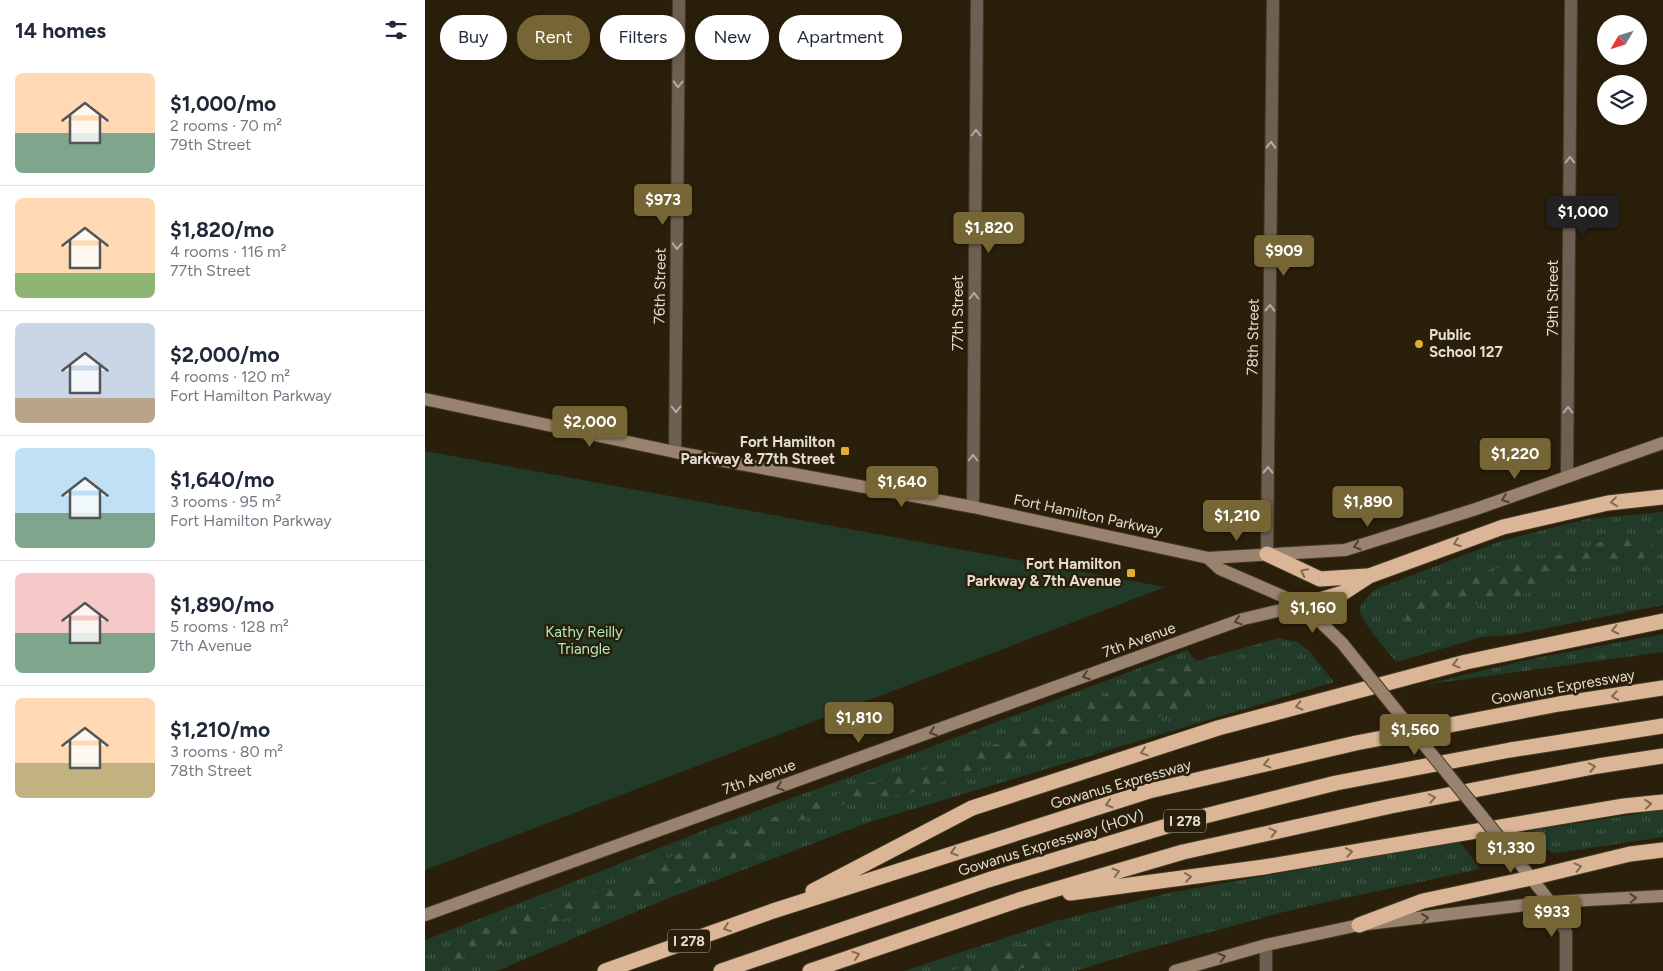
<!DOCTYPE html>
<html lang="en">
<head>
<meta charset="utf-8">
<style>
	body { margin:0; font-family:Figtree,sans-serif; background:#f6f6f7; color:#1f2937; height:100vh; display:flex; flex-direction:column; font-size:19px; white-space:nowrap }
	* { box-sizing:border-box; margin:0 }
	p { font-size:16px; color:#747a83 }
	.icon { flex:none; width:28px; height:28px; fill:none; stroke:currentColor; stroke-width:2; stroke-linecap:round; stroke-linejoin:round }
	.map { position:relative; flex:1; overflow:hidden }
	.details { display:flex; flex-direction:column; background:#fff; width:425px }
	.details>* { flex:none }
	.guide { position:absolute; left:15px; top:15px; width:475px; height:45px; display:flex; gap:10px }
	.needle { width:32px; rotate:232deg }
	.buttons { position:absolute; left:1172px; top:15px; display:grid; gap:10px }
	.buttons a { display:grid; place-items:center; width:50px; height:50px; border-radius:50%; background:#fff; box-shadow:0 2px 8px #0003; font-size:25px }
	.price { position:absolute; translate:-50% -42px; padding:0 11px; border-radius:5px; background:#766636; color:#fff; font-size:16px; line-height:32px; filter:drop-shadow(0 1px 2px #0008) }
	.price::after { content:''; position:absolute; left:50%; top:30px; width:15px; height:11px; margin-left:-8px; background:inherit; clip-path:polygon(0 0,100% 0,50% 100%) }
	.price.active { background:#222; color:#fff }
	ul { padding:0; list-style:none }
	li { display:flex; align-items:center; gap:15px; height:125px; padding:0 15px }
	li+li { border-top:1px solid #e0e1e3 }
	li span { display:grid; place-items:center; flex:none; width:140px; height:100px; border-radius:8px; color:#555 }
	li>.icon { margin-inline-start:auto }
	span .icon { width:60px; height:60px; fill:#fffc; stroke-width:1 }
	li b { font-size:21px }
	h2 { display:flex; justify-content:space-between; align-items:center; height:60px; padding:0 15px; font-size:21px }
	.tag { padding:0 18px; border-radius:22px; background:#fff; box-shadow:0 2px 8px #0003; font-size:18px; line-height:45px }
	.tag.active { background:#766636; color:#fff }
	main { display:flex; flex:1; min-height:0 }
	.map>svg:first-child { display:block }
	.grass { fill:url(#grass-tufts) }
	.forest { fill:url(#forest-firs) }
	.park { fill:#223b29 }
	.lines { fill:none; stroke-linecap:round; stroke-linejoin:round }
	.street-casing { stroke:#443a26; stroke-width:14 }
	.secondary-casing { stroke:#443a26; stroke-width:14 }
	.highway-casing { stroke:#443a26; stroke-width:17 }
	.street { stroke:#6d5f52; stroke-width:12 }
	.secondary { stroke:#99836e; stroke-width:12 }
	.highway { stroke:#dab696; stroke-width:15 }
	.secondary-bridge-casing { stroke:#443a26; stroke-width:14; stroke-linecap:butt }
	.secondary-bridge { stroke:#99836e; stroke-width:12 }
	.oneway { stroke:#b4ab9e }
	.oneway2 { stroke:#51422d }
	.oneway3 { stroke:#826a50 }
	.poi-dot { fill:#e0b034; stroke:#2a1f0a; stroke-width:2 }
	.labels { text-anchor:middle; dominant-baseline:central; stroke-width:5; stroke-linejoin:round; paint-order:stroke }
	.shield { fill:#2a1f0a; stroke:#aca495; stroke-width:1 }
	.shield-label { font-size:14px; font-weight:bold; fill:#e4ddd1 }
	.street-label { font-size:15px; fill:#e4ddd1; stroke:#2a1f0a }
	.poi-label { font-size:15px; font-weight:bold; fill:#e4ddd1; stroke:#2a1f0a; text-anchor:end }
	.park-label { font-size:15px; fill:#adebbd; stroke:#2a1f0a }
</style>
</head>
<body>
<main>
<section class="details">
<h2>14 homes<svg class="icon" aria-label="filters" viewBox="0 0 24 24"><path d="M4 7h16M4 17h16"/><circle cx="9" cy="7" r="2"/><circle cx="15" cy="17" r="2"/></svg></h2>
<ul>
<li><span style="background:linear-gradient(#ffd9b3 60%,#7fa58c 0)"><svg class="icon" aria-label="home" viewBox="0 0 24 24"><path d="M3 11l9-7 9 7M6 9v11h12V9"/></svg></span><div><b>$1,000/mo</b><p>2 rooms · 70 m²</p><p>79th Street</p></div></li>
<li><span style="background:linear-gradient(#ffd9b3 75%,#8fb573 0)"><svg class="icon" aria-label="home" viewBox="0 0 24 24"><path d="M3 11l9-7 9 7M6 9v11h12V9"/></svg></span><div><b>$1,820/mo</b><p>4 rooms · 116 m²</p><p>77th Street</p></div></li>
<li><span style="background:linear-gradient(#c9d6e8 75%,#b9a48a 0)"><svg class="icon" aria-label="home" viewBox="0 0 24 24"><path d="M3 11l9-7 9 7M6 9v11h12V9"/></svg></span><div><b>$2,000/mo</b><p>4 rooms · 120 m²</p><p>Fort Hamilton Parkway</p></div></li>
<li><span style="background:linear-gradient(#bfe0f5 65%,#7fa58c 0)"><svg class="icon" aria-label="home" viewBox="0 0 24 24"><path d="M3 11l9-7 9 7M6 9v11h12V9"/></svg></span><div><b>$1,640/mo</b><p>3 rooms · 95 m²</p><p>Fort Hamilton Parkway</p></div></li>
<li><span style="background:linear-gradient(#f6c9c9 60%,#7fa58c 0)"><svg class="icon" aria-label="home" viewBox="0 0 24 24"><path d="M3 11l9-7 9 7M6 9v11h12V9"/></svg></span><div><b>$1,890/mo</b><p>5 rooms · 128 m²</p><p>7th Avenue</p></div></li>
<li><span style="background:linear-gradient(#ffd9b3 65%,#c2b280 0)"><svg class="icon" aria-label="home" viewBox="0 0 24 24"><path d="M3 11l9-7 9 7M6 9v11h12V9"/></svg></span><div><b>$1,210/mo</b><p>3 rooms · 80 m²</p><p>78th Street</p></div></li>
</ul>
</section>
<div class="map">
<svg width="1238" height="971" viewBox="0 0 1238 971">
	<defs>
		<pattern id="grass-tufts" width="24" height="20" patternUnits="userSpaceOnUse" patternTransform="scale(1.25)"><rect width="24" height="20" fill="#223b29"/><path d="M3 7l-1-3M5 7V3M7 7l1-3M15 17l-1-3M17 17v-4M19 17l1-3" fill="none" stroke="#425747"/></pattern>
		<pattern id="forest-firs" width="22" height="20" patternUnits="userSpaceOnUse" patternTransform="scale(1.25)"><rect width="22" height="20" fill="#223b29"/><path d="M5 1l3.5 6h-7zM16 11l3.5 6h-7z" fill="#425747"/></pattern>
	</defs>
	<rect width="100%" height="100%" fill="#2a1f0a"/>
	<path class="grass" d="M1238,512V605L1088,635L1057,637L971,662C964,653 936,621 935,611C935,602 945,595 951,589L1076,541L1162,519Z
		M1238,634V652L997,685L1111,658Z
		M854,638L872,642L884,651L909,682L442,823L239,900L72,971H0V940L293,825L495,751L762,650L771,661Z
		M1238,810V837L1131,853C1117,850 1111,842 1102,831Z
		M1035,842L1055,869L874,908L715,951L650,971H479L631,921L748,892Z"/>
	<path class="forest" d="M1195,536L1222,537L1230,549L1213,562L1172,564L1132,578L1083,602L1027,605L979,626L987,595L1057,572L1134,555Z
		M755,659L771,661L790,690L768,706L729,718L661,727L619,748L541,772L497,791L423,803L356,827L310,858L241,888L129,922L65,949L18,964L34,938L95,914L206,883L231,863L297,836L444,783L523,764L625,721Z
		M616,938L630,949L611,964L588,971H526Z"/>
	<path class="park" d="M0,451L740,587L0,870Z"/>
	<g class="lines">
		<g class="street-casing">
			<path id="street" d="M250,452L254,0
				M1142,476L1146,0
				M548,507L552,0
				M842,554L848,0
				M1125,902L1141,932V971
				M841,971V945"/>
		</g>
		<g class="secondary-casing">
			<path id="secondary" d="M0,399L250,452L548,507L779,557L783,558L795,569L878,605L917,643
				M783,558L920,550L1051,509L1238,443
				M1085,851L1125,902
				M0,915L818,619L878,605
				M750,971L841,945L934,925L1125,902L1238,896"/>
		</g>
		<g class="highway-casing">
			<path id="highway" d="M842,554L895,579L942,576
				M878,605L918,593L944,576L1078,527L1183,503L1238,497
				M388,891L547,808L793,728L1041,662L1238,621
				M645,893L839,867L1199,806L1238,802
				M934,925L998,901L1106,878L1205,854L1238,850
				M180,971L348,911L724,791L931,743L1134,704L1238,688
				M296,971L563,880L752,823L911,783L1085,750L1238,726
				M385,971L594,900L758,852L966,806L1173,766L1238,756"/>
		</g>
		<use href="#street" class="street"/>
		<use href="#secondary" class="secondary"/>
		<use href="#highway" class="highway"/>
		<g class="secondary-bridge-casing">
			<path id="secondary-bridge" d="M917,643L1085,851"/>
		</g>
		<use href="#secondary-bridge" class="secondary-bridge"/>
	</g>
	<defs><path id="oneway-chevron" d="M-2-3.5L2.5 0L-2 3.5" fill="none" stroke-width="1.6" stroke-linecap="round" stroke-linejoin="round" transform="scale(1.25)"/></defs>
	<g class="oneway">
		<use href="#oneway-chevron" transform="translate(253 84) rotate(91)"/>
		<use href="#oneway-chevron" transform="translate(551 133) rotate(-90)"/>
		<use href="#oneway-chevron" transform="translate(846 145) rotate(-89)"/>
		<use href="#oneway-chevron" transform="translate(1145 160) rotate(-90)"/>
		<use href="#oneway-chevron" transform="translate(252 246) rotate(91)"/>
		<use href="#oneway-chevron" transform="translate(549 296) rotate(-90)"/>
		<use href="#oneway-chevron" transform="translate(845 308) rotate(-89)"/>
		<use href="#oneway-chevron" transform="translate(251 409) rotate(90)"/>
		<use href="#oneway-chevron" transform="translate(1143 410) rotate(-90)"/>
		<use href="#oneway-chevron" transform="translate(548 458) rotate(-90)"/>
		<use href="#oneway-chevron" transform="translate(843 470) rotate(-89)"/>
	</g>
	<g class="oneway2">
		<use href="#oneway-chevron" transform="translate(1080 499) rotate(160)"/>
		<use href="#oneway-chevron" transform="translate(932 546) rotate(163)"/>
		<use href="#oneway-chevron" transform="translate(813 621) rotate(162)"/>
		<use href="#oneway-chevron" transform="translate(661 676) rotate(160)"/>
		<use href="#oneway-chevron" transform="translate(508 732) rotate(160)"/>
		<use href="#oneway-chevron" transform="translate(355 787) rotate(160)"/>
		<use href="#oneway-chevron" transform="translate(1208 898) rotate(-3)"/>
		<use href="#oneway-chevron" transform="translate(1000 918) rotate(-7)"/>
		<use href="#oneway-chevron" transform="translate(797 957) rotate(-16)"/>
	</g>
	<g class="oneway3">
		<use href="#oneway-chevron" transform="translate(1189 502) rotate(173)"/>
		<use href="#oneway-chevron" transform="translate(1032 543) rotate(160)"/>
		<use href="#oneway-chevron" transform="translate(879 572) rotate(-154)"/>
		<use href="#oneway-chevron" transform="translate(1190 630) rotate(168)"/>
		<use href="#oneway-chevron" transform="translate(1031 664) rotate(165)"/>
		<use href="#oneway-chevron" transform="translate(1190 696) rotate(171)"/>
		<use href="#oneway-chevron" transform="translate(874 706) rotate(165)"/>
		<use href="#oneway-chevron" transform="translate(719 752) rotate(162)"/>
		<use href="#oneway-chevron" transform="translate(842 764) rotate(167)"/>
		<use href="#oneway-chevron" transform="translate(1167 767) rotate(-11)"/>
		<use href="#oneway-chevron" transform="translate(1007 798) rotate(-11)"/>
		<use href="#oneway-chevron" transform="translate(684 804) rotate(163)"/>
		<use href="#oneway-chevron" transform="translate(1223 804) rotate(-6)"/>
		<use href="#oneway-chevron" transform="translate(848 832) rotate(-13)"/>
		<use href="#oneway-chevron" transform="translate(529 852) rotate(163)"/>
		<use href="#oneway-chevron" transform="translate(924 852) rotate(-10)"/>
		<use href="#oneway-chevron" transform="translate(1153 867) rotate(-13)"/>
		<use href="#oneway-chevron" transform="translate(691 872) rotate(-16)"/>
		<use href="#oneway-chevron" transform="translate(763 877) rotate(-8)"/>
		<use href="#oneway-chevron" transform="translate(302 928) rotate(160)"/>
		<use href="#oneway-chevron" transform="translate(431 955) rotate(-19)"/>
	</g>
	<g class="poi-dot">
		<circle cx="994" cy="344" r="5"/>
		<rect x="415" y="446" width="10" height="10" rx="2.5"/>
		<rect x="701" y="568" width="10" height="10" rx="2.5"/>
	</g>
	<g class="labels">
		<g class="shield">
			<rect x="739" y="809.5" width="42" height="23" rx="4"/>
			<rect x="243" y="929.5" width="42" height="23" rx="4"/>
		</g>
		<g class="shield-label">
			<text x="760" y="821">I 278</text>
			<text x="264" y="941">I 278</text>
		</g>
		<g class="street-label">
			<text transform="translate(235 286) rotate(-89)">76th Street</text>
			<text transform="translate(1128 298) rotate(-90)">79th Street</text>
			<text transform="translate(533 313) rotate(-90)">77th Street</text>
			<text transform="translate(828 337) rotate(-89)">78th Street</text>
			<text transform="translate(663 515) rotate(12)">Fort Hamilton Parkway</text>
			<text transform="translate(714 640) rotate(-20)">7th Avenue</text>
			<text transform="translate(1138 687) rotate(-10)">Gowanus Expressway</text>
			<text transform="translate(334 777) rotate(-20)">7th Avenue</text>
			<text transform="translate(696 784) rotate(-16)">Gowanus Expressway</text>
			<text transform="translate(626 843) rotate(-17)">Gowanus Expressway (HOV)</text>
		</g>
		<g class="poi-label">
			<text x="1004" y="335" text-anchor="start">Public<tspan x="1004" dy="17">School 127</tspan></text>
			<text x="410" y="442">Fort Hamilton<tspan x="410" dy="17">Parkway &amp; 77th Street</tspan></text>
			<text x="696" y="564">Fort Hamilton<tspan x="696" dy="17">Parkway &amp; 7th Avenue</tspan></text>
		</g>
		<g class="park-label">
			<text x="159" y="632">Kathy Reilly<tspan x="159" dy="17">Triangle</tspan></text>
		</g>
	</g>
</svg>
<div class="buttons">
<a><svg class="needle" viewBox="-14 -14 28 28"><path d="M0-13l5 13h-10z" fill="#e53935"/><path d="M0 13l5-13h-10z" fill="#747a83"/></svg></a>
<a><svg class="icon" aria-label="layers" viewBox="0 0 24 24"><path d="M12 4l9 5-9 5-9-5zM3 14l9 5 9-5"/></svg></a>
</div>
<b class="price" style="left:238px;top:226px">$973</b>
<b class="price active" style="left:1158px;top:238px">$1,000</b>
<b class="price" style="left:564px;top:254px">$1,820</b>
<b class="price" style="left:859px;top:277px">$909</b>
<b class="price" style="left:165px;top:448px">$2,000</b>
<b class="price" style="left:1090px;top:480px">$1,220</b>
<b class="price" style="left:477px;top:508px">$1,640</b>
<b class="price" style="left:943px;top:528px">$1,890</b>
<b class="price" style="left:812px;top:542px">$1,210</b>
<b class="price" style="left:888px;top:634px">$1,160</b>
<b class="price" style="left:434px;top:744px">$1,810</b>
<b class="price" style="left:990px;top:756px">$1,560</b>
<b class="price" style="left:1086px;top:874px">$1,330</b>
<b class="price" style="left:1127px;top:938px">$933</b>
<div class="guide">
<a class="tag">Buy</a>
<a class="tag active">Rent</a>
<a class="tag">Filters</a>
<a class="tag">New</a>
<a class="tag">Apartment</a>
</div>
</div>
</main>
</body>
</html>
